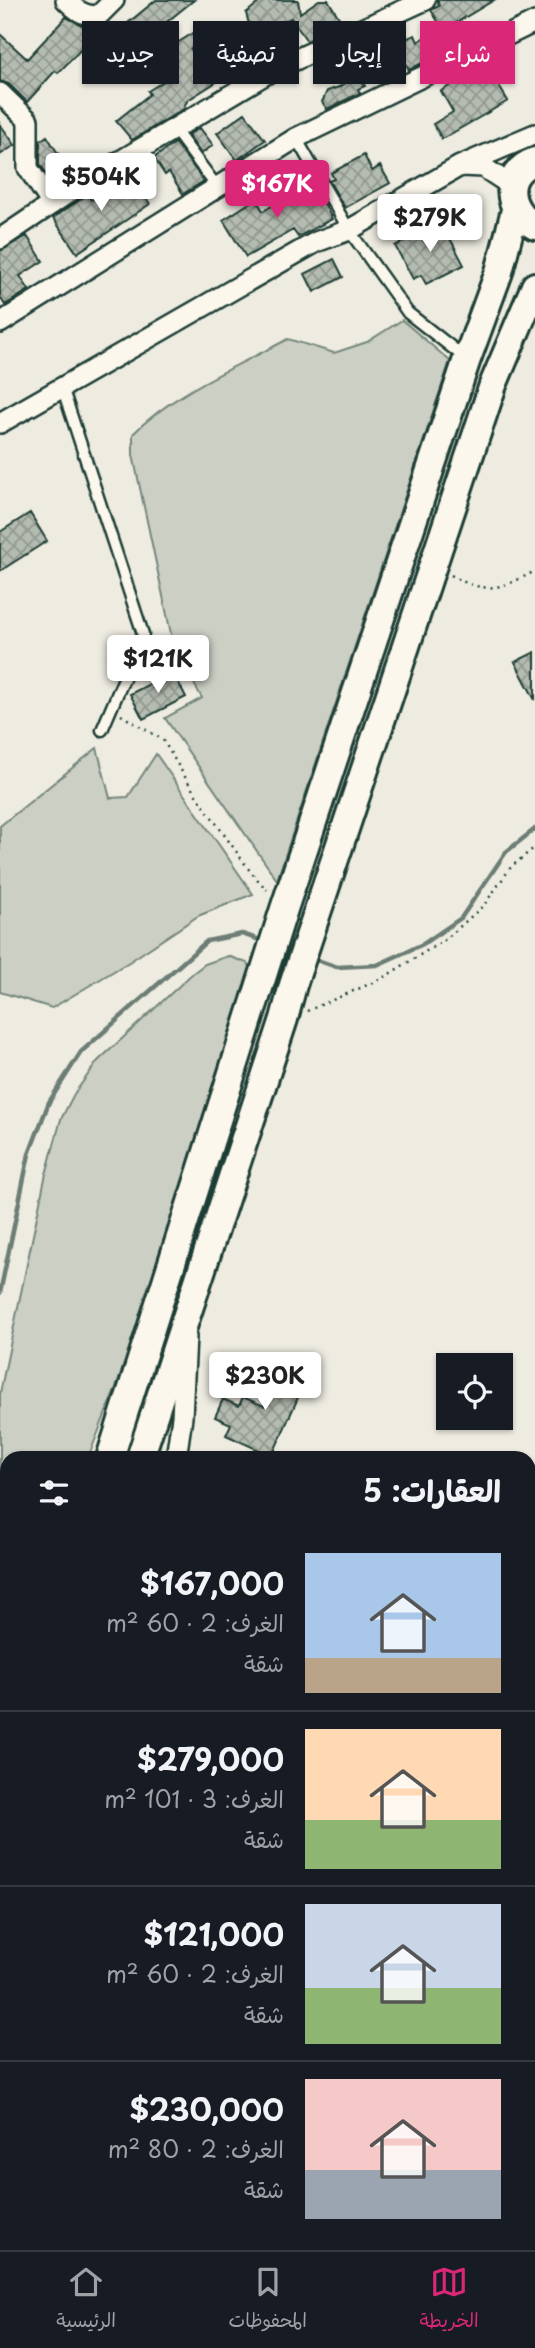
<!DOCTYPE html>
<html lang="ar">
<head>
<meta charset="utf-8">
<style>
	body { margin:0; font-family:"Playpen Sans","Playpen Sans Arabic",sans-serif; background:#20242c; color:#f1f3f6; direction:rtl; height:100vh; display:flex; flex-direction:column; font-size:26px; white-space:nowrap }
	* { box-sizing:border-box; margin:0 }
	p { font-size:23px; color:#9ea1a6 }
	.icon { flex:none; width:38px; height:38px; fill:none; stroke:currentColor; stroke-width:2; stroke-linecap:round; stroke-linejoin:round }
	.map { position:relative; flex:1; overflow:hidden; direction:ltr }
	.details { position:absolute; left:0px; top:1451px; width:536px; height:800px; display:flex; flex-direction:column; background:#171b24; border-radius:21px 21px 0 0; box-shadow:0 2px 5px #0004; direction:rtl }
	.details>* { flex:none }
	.banner { position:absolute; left:21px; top:21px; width:494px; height:63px; direction:rtl; display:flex; gap:14px }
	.fabs { position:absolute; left:436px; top:1353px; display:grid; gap:14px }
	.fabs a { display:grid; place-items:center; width:77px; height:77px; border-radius:0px; background:#171b24; box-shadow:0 2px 5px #0004; font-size:35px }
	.price { position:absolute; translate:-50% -60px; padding:0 16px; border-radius:7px; background:#fff; color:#222; font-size:23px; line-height:46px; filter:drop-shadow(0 2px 4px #0008) }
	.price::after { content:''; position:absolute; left:50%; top:42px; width:21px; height:16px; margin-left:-10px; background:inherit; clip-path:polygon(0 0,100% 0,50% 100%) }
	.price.active { background:#db2777; color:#fff }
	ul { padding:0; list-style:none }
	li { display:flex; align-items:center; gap:21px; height:175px; padding:0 35px }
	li+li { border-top:2px solid #363941 }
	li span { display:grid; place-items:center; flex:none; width:196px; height:140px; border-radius:0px; color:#555 }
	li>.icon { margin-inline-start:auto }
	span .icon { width:84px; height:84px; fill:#fffc; stroke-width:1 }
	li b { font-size:30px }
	h2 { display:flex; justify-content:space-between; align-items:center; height:84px; padding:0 35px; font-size:30px }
	.chip { padding:0 24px; border-radius:0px; background:#171b24; box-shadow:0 2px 5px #0004; font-size:24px; line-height:63px }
	.chip.active { background:#db2777; color:#fff }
	.dock { display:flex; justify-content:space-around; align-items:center; height:98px; border-top:2px solid #363941; background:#171b24; font-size:19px; color:#9ea1a6 }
	.dock a { display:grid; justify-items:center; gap:4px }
	.dock .active { color:#db2777 }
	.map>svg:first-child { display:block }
	.industrial { fill:url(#industrial-grid) }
	.green { fill:#cbcfc4; stroke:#75867c; stroke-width:2 }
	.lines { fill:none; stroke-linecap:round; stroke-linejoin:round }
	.stream { stroke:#6c7d74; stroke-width:4.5 }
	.building { fill:url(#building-cross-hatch); stroke:#1f3d34; stroke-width:2 }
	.service-casing { stroke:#1f3d34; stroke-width:15 }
	.minor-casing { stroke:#1f3d34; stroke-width:24 }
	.secondary-casing { stroke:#1f3d34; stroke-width:32 }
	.path { stroke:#1f3d34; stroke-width:2.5; stroke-dasharray:2 5; stroke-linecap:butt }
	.service { stroke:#fbf7ec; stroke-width:10 }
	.minor { stroke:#fbf7ec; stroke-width:19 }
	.secondary { stroke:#fbf7ec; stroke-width:26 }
</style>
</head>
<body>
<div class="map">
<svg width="535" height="2250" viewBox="0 0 535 2250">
	<defs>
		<pattern id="industrial-grid" width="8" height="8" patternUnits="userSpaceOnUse" patternTransform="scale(1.75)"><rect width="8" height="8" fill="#ddddd2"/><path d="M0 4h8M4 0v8" fill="none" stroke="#bdbfb5"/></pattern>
		<pattern id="building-cross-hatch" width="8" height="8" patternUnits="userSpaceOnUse" patternTransform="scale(1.75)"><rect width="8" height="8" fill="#b4bbb0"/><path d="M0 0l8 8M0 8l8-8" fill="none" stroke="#929990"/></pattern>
	</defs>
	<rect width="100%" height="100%" fill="#eeece1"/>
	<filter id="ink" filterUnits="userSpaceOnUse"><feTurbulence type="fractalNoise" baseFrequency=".0143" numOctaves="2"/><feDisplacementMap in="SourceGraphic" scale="14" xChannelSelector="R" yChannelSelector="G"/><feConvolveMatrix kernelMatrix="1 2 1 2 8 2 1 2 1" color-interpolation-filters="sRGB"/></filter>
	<g filter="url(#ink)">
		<path class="industrial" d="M529,2090L535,2091V2250H124L125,2244H528Z"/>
		<path class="green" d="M402,320L450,361L277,880L165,718L202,698L174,648L133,455V434C172,393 238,366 288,339L334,353L367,342Z
			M97,748L110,798L128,797L156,754L253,894L198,916L129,962L52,1008L0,992V826Z
			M228,956L247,963L253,969L124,1367L88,1458H7V1517L0,1514V1393L45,1178L61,1119L74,1094L98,1061L193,973L205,964Z"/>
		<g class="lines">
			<path class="stream" d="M311,958L337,967L377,965L423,944L461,918L506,852L535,829
				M0,1293L29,1154L49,1102L81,1052L207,941L242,934L263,941"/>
		</g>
		<path class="building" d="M156,0H194L143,41L128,23Z
			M262,0H298L300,13L319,0H328L341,21L307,41L291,18L252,35L246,13Z
			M437,0H494L456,23L457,25L445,33L431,10L439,6Z
			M66,17L86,27L95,35L58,73L55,71L27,102L9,84L0,81V34L27,59Z
			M392,29L400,41L415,35L418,42L434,30L445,44L425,59L426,61L409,70L397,48L374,57L365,41Z
			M193,33L200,44L191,49L221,79L188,100L184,106L185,108L132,140L116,121L150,94L148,91L164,81L156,67L169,60L168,54L171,52L169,48Z
			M486,65L508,101L442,139L433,124L453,112L441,91Z
			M359,75L365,86L358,89L360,93L327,109L322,102L327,91L339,87Z
			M245,113L265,140L237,160L217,133Z
			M0,124L15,145L0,155Z
			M200,128L213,145L201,154L188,135Z
			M47,136L72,176L55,187L40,164V141Z
			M175,143L204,181L183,194L169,172L165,175L154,158Z
			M364,155L372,171L380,166L390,183L345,208L329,181L334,179L331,173Z
			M128,175L132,181L134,180L150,204L77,253L53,218L87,195L91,200Z
			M307,186L310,191L316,188L332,219L298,237L293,230L246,257L223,220L256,199L263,211Z
			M441,221L464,265L426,284L421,275L413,279L395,246Z
			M27,236L43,261L20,276L29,290L5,305L0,297V251Z
			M334,259L343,277L314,292L305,274Z
			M30,513L47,541L0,571V532Z
			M535,652V700L515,662Z
			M173,672L186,697L143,719L130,694Z
			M284,1362L309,1373L272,1456L226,1435L231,1424L215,1417L223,1399L239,1406L243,1397L264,1406Z"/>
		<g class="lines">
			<g class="service-casing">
				<path id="service" d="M174,129L217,187
					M296,138L349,230L408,313L464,357
					M62,387L143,634L102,730
					M528,1634L535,1635"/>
			</g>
			<g class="minor-casing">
				<path id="minor" d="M66,0C76,10 83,16 98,16L114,0
					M0,93L28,120V168L52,204
					M461,166L483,167L512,186
					M0,239L80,185L271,71L425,0
					M0,323L296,138L535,22
					M0,423L316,242L349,230L460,166L535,134
					M176,1458L182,1417L186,1337
					M0,1534H7
					M0,1555L7,1560
					M0,2001L7,1981"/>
			</g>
			<g class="secondary-casing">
				<path id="secondary" d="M535,161C501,173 506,211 535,226
					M110,1458L284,909L467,359L499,272L515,210
					M140,1458L284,1019L293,985L493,385L535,286
					M0,1817L7,1789
					M0,1981L7,1938"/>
			</g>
			<path class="path" d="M451,575C485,595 501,589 535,571
				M121,715L163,740L194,792L250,871L267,890
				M307,1011L381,979L446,939L484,905L511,867L535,847"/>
			<use href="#service" class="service"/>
			<use href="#minor" class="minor"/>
			<use href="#secondary" class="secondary"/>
		</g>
	</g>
</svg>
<div class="fabs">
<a><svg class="icon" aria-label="locate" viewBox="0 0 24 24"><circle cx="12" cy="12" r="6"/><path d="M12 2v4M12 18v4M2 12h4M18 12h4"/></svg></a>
</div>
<b class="price" style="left:101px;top:213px">$504K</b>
<b class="price active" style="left:277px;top:220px">$167K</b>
<b class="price" style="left:430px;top:254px">$279K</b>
<b class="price" style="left:158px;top:695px">$121K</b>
<b class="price" style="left:265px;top:1412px">$230K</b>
<div class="banner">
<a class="chip active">شراء</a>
<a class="chip">إيجار</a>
<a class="chip">تصفية</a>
<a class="chip">جديد</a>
</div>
<section class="details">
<h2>العقارات: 5<svg class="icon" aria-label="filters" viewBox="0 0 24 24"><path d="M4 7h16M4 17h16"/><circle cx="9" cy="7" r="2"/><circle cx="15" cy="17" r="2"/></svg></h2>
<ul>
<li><span style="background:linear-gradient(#a9c7e8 75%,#b9a48a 0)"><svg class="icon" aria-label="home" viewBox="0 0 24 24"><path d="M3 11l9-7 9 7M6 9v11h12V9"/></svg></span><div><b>$167,000</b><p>الغرف: 2 · 60 m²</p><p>شقة</p></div></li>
<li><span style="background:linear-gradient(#ffd9b3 65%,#8fb573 0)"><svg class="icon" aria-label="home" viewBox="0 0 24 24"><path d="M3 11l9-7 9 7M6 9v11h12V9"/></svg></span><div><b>$279,000</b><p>الغرف: 3 · 101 m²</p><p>شقة</p></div></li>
<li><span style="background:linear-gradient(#c9d6e8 60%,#8fb573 0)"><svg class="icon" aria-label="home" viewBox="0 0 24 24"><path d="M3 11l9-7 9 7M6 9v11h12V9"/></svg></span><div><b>$121,000</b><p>الغرف: 2 · 60 m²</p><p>شقة</p></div></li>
<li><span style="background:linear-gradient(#f6c9c9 65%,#9aa5b1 0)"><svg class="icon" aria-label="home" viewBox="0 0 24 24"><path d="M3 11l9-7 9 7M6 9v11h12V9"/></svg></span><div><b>$230,000</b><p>الغرف: 2 · 80 m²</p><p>شقة</p></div></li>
</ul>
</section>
</div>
<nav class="dock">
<a class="active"><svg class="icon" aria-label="map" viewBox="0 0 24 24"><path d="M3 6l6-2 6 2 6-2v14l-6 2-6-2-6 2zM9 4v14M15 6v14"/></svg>الخريطة</a>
<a><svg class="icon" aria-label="saved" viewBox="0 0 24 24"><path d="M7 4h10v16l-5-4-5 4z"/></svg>المحفوظات</a>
<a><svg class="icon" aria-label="home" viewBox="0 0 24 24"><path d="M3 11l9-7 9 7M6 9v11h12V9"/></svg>الرئيسية</a>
</nav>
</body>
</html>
